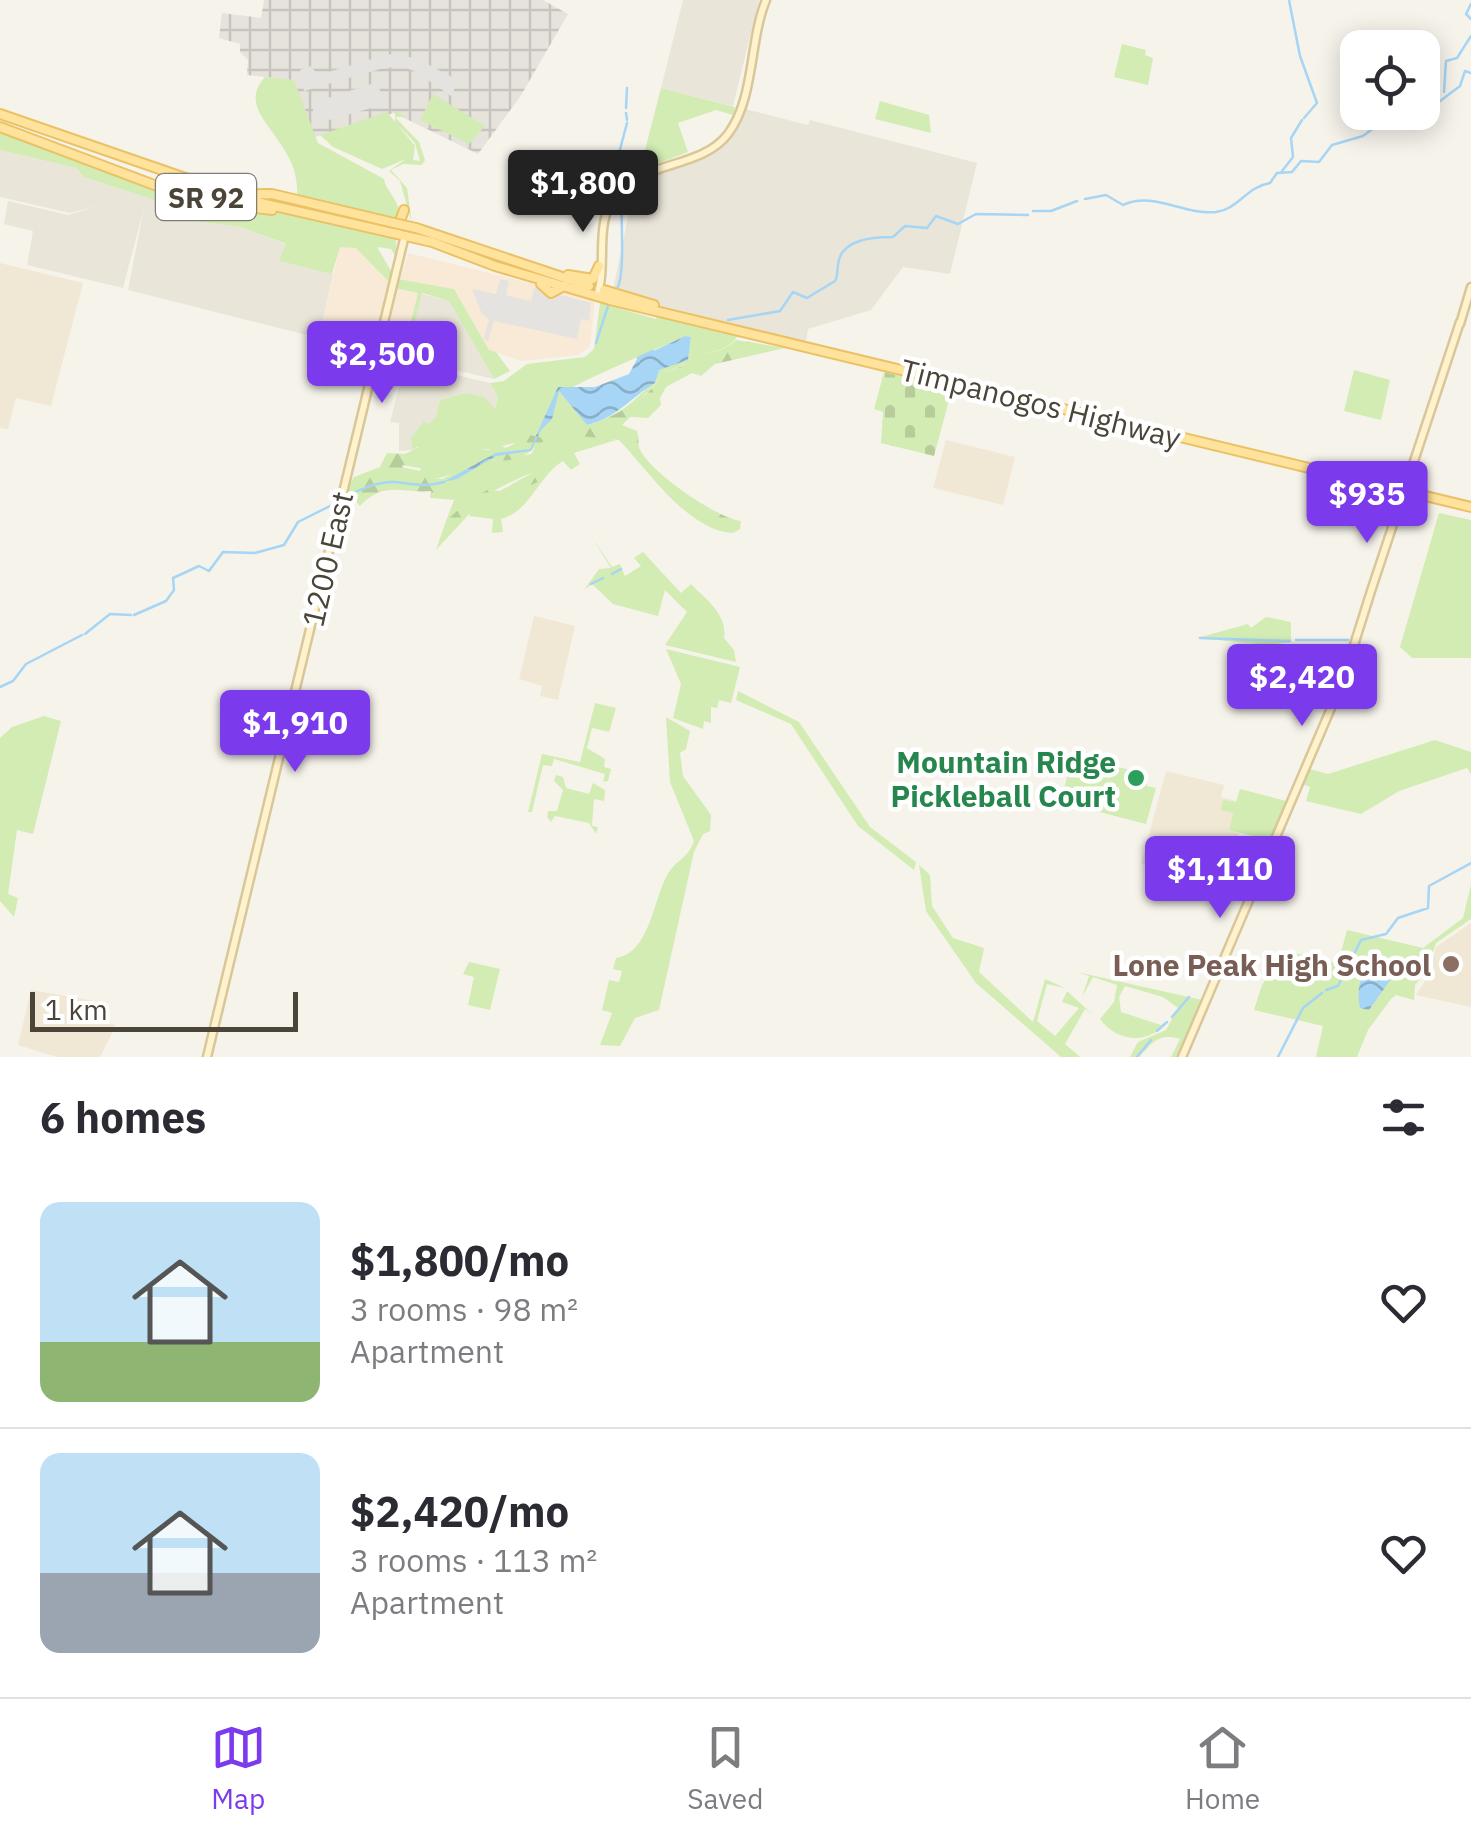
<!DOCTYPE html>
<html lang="en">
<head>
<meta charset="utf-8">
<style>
	body { margin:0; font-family:"IBM Plex Sans",sans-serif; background:#f7f7f7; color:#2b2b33; height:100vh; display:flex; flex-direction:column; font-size:38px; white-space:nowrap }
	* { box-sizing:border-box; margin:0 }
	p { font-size:32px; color:#7c7c81 }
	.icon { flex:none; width:55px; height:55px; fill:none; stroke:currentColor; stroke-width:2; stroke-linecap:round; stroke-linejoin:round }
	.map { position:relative; height:1057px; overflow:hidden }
	.drawer { display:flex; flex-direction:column; background:#fff; flex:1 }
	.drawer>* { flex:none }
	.fabs { position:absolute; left:1340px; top:30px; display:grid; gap:20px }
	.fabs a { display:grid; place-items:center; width:100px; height:100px; border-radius:20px; background:#fff; box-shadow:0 5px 25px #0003; font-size:50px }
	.scale { position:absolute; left:30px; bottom:25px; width:268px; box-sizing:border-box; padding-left:10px; border:5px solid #4b4438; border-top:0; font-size:28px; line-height:35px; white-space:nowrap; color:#4b4438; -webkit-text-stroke:8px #fff; paint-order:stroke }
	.price { position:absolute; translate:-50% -85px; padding:0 22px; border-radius:10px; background:#7c3aed; color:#fff; font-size:32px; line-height:65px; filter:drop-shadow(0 2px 5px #0008) }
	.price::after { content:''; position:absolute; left:50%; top:60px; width:30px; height:22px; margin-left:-15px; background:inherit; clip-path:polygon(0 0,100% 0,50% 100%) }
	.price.current { background:#222; color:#fff }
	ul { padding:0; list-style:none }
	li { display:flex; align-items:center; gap:30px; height:250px; padding:0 40px }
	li+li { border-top:2px solid #e1e1e2 }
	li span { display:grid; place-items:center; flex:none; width:280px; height:200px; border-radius:20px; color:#555 }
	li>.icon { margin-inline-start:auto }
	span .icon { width:120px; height:120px; fill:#fffc; stroke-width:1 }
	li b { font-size:42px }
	h2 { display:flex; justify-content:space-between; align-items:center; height:120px; padding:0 40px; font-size:42px }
	.tab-bar { display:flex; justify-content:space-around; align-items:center; height:140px; border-top:2px solid #e1e1e2; background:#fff; font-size:28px; color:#7c7c81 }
	.tab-bar a { display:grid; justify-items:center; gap:5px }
	.tab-bar .current { color:#7c3aed }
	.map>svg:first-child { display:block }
	.residential { fill:#eae5d9 }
	.commercial { fill:#f8ead6 }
	.industrial { fill:url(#industrial-grid) }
	.education { fill:#f0e8d5 }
	.green { fill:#d2ecb3; fill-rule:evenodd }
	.forest { fill:url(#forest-firs) }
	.cemetery { fill:url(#cemetery-stones) }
	.parking { fill:#e5e3df }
	.water { fill:url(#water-waves) }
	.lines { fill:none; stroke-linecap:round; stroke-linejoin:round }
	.stream { stroke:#a6d5f5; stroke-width:2.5 }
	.secondary-casing { stroke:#d8c799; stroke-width:11 }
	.primary-casing { stroke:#eac265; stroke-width:12 }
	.secondary { stroke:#fff2cc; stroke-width:6 }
	.primary { stroke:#ffe29b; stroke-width:8 }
	.primary-bridge-casing { stroke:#eac265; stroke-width:12; stroke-linecap:butt }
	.primary-bridge { stroke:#ffe29b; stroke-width:8 }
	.leisure-dot { fill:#2e9e5b; stroke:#fff; stroke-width:4 }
	.education-dot { fill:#8d6e63; stroke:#fff; stroke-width:4 }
	.labels { text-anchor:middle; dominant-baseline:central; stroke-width:9; stroke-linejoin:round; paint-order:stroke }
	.shield { fill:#fff; stroke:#817c74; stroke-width:2.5 }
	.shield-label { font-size:28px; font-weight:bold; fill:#4b4438 }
	.street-label { font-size:30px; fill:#4b4438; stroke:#fff }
	.leisure-label { font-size:30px; font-weight:bold; fill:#27864d; stroke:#fff; text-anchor:end }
	.education-label { font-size:30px; font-weight:bold; fill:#785e54; stroke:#fff; text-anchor:end }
</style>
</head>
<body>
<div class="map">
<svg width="1471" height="1057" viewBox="0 0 1471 1057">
	<defs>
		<pattern id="industrial-grid" width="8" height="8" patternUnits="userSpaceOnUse" patternTransform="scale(2.5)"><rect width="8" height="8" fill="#e6e2dc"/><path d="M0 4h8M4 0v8" fill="none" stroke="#c7c3be"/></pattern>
		<pattern id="forest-firs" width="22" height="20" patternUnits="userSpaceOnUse" patternTransform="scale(2.5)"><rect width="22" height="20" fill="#d2ecb3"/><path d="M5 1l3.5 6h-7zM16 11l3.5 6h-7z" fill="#b6cc9b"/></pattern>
		<pattern id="cemetery-stones" width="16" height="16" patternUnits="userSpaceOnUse" patternTransform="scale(2.5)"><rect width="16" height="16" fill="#d2ecb3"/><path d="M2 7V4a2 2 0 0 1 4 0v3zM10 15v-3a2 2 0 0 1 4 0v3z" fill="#b6cc9b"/></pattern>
		<pattern id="water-waves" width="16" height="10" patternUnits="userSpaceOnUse" patternTransform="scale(2.5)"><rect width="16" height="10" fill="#a6d5f5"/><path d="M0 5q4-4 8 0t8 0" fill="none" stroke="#89aec7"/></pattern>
	</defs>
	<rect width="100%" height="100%" fill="#f6f3eb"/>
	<path class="residential" d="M683,0H759L733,106L661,88Z
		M741,108L808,125L810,120L977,163L950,274L903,267L871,310L808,329L806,342L612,295L635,183L709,154L731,134Z
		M0,150L76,168L84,177L170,205L195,221L241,227L287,245L279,261L333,274L319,338L128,290L144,208L123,288L27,265L33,231L4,224L8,201L68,215L97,206L70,213L0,197Z
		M418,293L449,301L494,379L402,358Z
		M405,363L490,383L498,397L495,409L465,393L440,400L436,418L413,450L399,451V423L390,422Z"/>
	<path class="commercial" d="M340,246L357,248L390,283L373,350L319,338Z
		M408,253L595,299L590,346L579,355L521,361L489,350L454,289L400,280Z
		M395,288L418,293L402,358L380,350Z"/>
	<path class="industrial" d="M264,0H543L568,14L520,97L478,154L394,113L312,138L291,80L247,75L248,60L240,52V44L219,38L222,13L261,18Z"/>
	<path class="education" d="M0,263L83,283L51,406L16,398L8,429L0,428Z
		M946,440L1015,457L1003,505L933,488Z
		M534,616L575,626L558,700L540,696L542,686L519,679Z
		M1166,771L1224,785L1221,797L1236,801L1229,830L1239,833L1232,859L1225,858L1215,882L1141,864Z
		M1471,923V1007L1416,995L1429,975L1436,947Z
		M31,990L107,1003L102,1021L116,1025L100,1057H57L18,1045Z"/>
	<path class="green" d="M1122,44L1146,50L1145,55L1153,58L1148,85L1114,77Z
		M265,77L294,80L318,143L384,179C385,191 399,196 401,221L297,195C301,137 231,115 265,77Z
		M661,88L735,107L733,115L716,110L678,123L688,152L651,166L645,150Z
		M433,94L485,126L469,144L420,120Z
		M880,101L929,115L931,133L875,119Z
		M395,111L407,117H395L419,142L425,160L422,165L403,164L391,170L407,188L412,224L400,181L389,171L406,159L382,169L333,147L320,135L387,112L415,146L413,160L420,161L415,143L395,122Z
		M0,131L186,202L288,214L396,239V257L391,249L377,247L393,274L390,283L356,248L340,247L332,274L279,261L286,244L241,227L195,221L170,205L84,177L76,168L0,150Z
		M398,279L454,289L489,350L496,352L510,371L494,379L449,301L422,293L409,344L418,347L416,357L402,358L418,293L395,288Z
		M600,303L656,319L658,315L740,333C729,350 717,350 699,356C685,360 685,368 662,372C655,389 629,410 611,420C600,425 590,425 583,434L616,440L574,453L580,464L571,470L563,461C539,475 530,512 501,519L503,532L492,533L493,519L469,516L471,511L538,482L531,473C500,486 473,501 446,521L461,482L471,473L495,459L531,454L540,440C517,438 498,451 473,450L478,460C455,473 434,486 406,477L401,467L420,471L427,452L417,447L413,450L411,438L424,421L428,424L436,417L440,400L465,393L484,397L495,409L498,397L490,383L504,381L527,364L585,357L594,349ZM685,336L691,337L688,360L659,370C647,394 616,419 587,425L557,388L571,389C575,383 667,345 685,336Z
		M1354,370L1390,380L1381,420L1344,411Z
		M1439,513L1471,520V658H1412L1400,647Z
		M592,537L612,567L620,564L625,576L641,566L634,558L643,552L681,593L691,584C704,598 728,614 724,638L734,650L736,662L665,645L687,612L665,590L658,616L613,604L592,584L584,590L599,569L611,568Z
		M1266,617L1291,622V642L1268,645L1197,638L1248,624L1251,628Z
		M666,649L740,667L731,703L719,700L717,708L711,707V723L704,721L703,729L673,718L681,684Z
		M738,691L799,722L870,827L916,862L914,870L858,826L791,724L736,700Z
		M595,703L616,708L609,732L592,728L587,748L605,759L604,767L611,769L608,781L603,782L605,774L554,759L552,766L543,765L532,812H528L542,754L580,762Z
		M44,716L61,721L33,834L17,830L8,894L18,898L14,917L0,901V738L12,727Z
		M666,717L690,731L686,749L680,753L683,776L711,815L710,831L703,834L694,852L659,1010L635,1018L620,1046L600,1045L612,1013L602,1010L609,980L619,982L622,971L613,969L616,958C651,953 653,897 669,872C678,859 688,858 694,841L670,782Z
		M1435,740L1471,752V774L1467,768L1399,791L1361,814L1306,801L1310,787L1302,784L1309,769L1328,774Z
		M1072,756L1147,774V786L1156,788L1146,824L1061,802Z
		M556,775L563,777L566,788L589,794L593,783L605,790L604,801L594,799L592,826L598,827L596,834L589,823L555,816L551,822L547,817L548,811H557L563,790L554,781Z
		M1240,789L1286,801L1269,840L1229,830L1233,813L1221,810L1223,800L1236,802Z
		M919,865L930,875L932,906L953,938L984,948L979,972L1033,1022L1045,979L1065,988L1047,984L1037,1021L1055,1036L1079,1008L1062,1002L1067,991L1092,1014L1085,1009L1065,1044L1080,1057H1061L976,983L926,911Z
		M1471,884V919L1436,943L1427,971L1415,985L1414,1000L1396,995L1391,999L1368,1030L1357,1057H1316L1323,1026L1254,1010L1262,985L1287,951L1338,964L1347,930L1423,948L1463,918Z
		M469,962L500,969L490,1010L468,1005L474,977L463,974Z
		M1077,972L1202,1000L1179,1057H1171L1180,1039C1159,1033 1154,1041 1139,1057H1130L1138,1042L1166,1030L1178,1008L1163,997L1125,986L1119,997L1121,1012L1161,1025L1168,1021C1149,1045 1118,1043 1100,1019L1114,1002L1117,985L1093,977L1082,997L1089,976Z"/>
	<path class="forest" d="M736,340L785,348L715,364L701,376L692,373L666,387L660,398L661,405L648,418L630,417L622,425L637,431C639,436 638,442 639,447C646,470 718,519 741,521L740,529L733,533C688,531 647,469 619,440L570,435C598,420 648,407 662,372C686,369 685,359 698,356C714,351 723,352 736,340Z
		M530,435L547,439C530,451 517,465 495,459L461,482L456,500L430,498L431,491C402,494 385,480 360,506L353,498L341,500L354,477L380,467L387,453L405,454L423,445L427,452L425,469L402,465L405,476L442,479L477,460L473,450H489L496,444L506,448Z
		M532,473L540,476L538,482L472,511L436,550L446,521L467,502L487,490L500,491Z"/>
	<path class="cemetery" d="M884,372L952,389L934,456L881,443L883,412L874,409Z"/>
	<path class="parking" d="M389,54L416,58L454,78V98L415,71L398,66L387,68L385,62L384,68L304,91L300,70L311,66L318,75Z
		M377,82L385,104L315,124L312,103Z
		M500,279L509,281L506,295L531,301L534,288L591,303L589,321L581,319L577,339L494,321L488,341L484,339L489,319L482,314L472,289L496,294Z
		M1322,477L1390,493L1389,500L1394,501L1387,526L1382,524L1385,511L1354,504L1334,503L1332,511H1353L1352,516L1326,512L1328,500L1315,497L1316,491H1326L1328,484L1320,482Z"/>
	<path class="water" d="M685,336L691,337L688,360L659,370L655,383C630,398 617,418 587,425L559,391L552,419L541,430L531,451L496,456L457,479L443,482L496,453L530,449L558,387H595L629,374L637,359Z
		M1388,958L1394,961L1391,979L1369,1010L1360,1008C1355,985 1363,963 1388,958Z"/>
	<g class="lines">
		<path class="stream" d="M1289,0L1300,56L1317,103L1304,118
			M1471,4L1466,14L1471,19
			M1444,92L1446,61L1457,58L1471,36
			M626,108L627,88
			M626,113L627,120
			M618,157L627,123
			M1282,171L1293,157L1291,138L1302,120
			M1085,199L1106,195L1123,205C1153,191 1183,215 1216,212C1239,209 1246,187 1270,183L1277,173L1292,172L1301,161L1319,162L1332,145L1363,136L1386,119L1401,122L1423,114L1460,86L1465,71L1471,73
			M1033,211H1051L1077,201
			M617,289C626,272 620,219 622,196
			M728,320L780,311L793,292L807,298L835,281C838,276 837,270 838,265C840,239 873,237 893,237L905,226L927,228L936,216L958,224L976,214L1028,215
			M596,343L608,306
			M638,358L653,351
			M345,496C361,490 377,481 394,482C411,483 424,488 444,482
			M612,574L621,569
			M599,580L603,578
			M591,584L597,581
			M134,615L166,601L174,590L173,578L199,566L209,571L223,552L255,553L284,545L298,522L336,503
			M85,634L110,614L131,615
			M1200,638L1290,641
			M1296,640H1348
			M0,687L13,681L26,664L82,635
			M1326,990L1338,986L1361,940L1386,934L1398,918L1428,908L1429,886L1471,863
			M1172,1017L1189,997
			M1157,1031L1167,1022
			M1137,1057L1151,1040
			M1278,1057L1303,1008L1322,993"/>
		<g class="secondary-casing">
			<path id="secondary" d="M597,296C607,267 596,232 610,204C633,159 699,172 728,134C755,98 749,41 766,0
				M1460,324L1471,287
				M1371,591L1460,322
				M207,1057L405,235
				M1182,1057L1343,680L1371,591"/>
		</g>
		<g class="primary-casing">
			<path id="primary" d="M0,114L223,191
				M0,127L181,195L272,194L394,223
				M182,199L272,210
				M248,200L432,242L495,266L610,300L1471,507
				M416,228L589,286
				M397,229L404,210
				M568,275L593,279L599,266
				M541,284L551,293L564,286
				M604,290L654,305"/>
		</g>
		<use href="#secondary" class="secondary"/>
		<use href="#primary" class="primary"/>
		<g class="primary-bridge-casing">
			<path id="primary-bridge" d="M223,191L248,200
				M394,223L416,228"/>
		</g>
		<use href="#primary-bridge" class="primary-bridge"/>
	</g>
	<circle class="leisure-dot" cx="1136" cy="778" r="10"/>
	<circle class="education-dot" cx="1451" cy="964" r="10"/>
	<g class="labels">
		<rect class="shield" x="156" y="174" width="100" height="46" rx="8"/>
		<g class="shield-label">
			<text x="206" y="197">SR 92</text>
		</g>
		<g class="street-label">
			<text transform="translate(1041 403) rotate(14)">Timpanogos Highway</text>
			<text transform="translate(327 559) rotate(-77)">1200 East</text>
		</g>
		<g class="leisure-label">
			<text x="1116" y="761">Mountain Ridge<tspan x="1116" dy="34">Pickleball Court</tspan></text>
		</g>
		<g class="education-label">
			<text x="1431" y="964">Lone Peak High School</text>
		</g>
	</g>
</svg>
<div class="fabs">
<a><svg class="icon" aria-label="locate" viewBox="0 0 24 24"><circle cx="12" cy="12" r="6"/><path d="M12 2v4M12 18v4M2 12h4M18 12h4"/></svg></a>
</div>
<div class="scale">1 km</div>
<b class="price current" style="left:583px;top:235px">$1,800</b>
<b class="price" style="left:382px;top:406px">$2,500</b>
<b class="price" style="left:1367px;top:546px">$935</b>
<b class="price" style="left:1302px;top:729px">$2,420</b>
<b class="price" style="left:295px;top:775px">$1,910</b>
<b class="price" style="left:1220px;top:921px">$1,110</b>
</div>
<section class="drawer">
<h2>6 homes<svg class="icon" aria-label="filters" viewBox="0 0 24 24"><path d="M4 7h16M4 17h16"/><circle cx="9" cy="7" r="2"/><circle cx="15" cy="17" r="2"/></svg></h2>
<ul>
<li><span style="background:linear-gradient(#bfe0f5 70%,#8fb573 0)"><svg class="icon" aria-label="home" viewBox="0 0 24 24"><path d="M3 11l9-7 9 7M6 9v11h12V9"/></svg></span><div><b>$1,800/mo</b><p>3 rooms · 98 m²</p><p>Apartment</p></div><svg class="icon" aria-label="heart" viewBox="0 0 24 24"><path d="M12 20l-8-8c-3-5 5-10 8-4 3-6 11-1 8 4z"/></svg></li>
<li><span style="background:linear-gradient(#bfe0f5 60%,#9aa5b1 0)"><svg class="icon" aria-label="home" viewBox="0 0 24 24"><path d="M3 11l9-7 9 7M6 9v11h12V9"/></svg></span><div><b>$2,420/mo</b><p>3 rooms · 113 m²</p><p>Apartment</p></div><svg class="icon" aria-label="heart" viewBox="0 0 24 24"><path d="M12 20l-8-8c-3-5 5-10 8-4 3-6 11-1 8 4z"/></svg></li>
</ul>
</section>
<nav class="tab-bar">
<a class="current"><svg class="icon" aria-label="map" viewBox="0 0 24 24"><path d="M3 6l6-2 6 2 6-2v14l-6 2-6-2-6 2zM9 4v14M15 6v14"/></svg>Map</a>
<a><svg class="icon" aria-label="saved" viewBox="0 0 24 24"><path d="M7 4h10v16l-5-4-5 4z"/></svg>Saved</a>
<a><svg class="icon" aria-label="home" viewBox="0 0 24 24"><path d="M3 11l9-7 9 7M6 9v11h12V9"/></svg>Home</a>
</nav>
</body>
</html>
